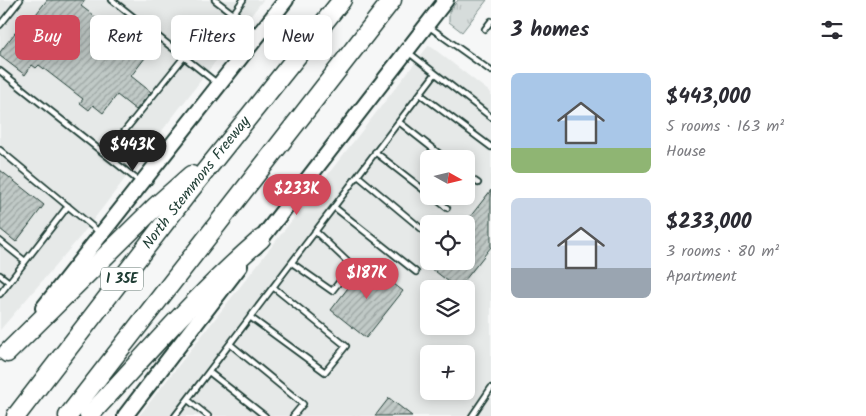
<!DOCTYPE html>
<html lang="en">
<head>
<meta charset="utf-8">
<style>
	body { margin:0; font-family:Kalam,sans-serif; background:#f7f7f7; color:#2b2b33; height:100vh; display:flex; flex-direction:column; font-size:19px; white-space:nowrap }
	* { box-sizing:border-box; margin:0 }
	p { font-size:16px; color:#7c7c81 }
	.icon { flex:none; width:28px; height:28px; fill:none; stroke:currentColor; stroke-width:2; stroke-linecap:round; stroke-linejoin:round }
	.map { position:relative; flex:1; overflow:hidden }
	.panel { display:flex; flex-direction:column; background:#fff; width:375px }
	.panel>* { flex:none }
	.banner { position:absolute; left:15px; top:15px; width:400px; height:45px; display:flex; gap:10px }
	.needle { width:32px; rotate:98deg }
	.buttons { position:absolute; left:420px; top:150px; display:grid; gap:10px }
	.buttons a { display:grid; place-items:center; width:55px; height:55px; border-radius:8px; background:#fff; box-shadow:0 2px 12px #0003; font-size:25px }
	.price { position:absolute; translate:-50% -42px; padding:0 11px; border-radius:18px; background:#d1495b; color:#fff; font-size:16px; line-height:32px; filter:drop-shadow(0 1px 2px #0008) }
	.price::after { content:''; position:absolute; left:50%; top:30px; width:15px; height:11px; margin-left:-8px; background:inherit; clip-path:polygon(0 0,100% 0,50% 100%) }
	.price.active { background:#222; color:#fff }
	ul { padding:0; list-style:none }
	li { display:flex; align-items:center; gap:15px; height:125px; padding:0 20px }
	li span { display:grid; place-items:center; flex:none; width:140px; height:100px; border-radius:8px; color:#555 }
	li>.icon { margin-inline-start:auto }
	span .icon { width:60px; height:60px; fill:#fffc; stroke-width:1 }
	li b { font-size:21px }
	h2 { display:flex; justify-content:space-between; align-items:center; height:60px; padding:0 20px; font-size:21px }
	.tag { padding:0 18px; border-radius:8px; background:#fff; box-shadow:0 2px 12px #0003; font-size:18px; line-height:45px }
	.tag.active { background:#d1495b; color:#fff }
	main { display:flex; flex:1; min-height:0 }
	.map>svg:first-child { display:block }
	.built { fill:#e6e9e8; fill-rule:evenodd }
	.grass { fill:url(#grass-tufts); stroke:#7a8c88 }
	.building { fill:url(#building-hatch); stroke:#1f3d34 }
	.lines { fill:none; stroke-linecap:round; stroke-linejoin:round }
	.service-casing { stroke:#1f3d34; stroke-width:8 }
	.secondary-casing { stroke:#1f3d34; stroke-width:18 }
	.motorway-casing { stroke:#1f3d34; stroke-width:21 }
	.service { stroke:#fff; stroke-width:4.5 }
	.secondary { stroke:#fff; stroke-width:14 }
	.motorway { stroke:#fff; stroke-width:18 }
	.labels { text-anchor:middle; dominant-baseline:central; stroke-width:4; stroke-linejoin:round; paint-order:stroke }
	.shield { fill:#fff; stroke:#627771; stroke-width:1 }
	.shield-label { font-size:14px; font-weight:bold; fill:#1f3d34 }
	.street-label { font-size:15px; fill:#1f3d34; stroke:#fff }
</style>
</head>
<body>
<main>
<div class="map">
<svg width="491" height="416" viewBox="0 0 491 416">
	<defs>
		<pattern id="grass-tufts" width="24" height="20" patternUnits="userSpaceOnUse" patternTransform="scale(1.25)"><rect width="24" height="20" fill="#d6dcdb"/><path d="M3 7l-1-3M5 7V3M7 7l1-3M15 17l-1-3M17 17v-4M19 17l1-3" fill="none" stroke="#b7bebd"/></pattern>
		<pattern id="building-hatch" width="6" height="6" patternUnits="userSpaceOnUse" patternTransform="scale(1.25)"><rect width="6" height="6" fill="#c0c9c6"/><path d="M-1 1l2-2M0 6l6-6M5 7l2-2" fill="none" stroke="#9ba4a2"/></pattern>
	</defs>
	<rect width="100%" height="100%" fill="#f6f7f7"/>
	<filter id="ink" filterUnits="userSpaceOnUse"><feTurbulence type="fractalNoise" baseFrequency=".02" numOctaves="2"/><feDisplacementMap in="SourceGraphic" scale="10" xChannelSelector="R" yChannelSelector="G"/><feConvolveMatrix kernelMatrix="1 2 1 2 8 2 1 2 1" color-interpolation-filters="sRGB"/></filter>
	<g filter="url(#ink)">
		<path class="built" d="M0,0H263L80,237L0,330Z
			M429,45L491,93V416H139ZM429,159H466V196H429ZM429,224H466V261H429ZM429,289H466V326H429ZM429,354H466V391H429Z"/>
		<path class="grass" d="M458,0H487L462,32L449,22V12Z"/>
		<path class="building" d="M47,0H85L81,6L127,41L129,39L139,46L136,51L145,58L131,76L151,92L136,110L117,95L103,113L93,105L89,110L80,103L83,99L39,65L36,68L32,65L25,75L0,56V52L26,19L30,22Z
			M0,170L44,205L16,242L0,229Z
			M491,190V247L458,289L431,268L436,261H466V222Z
			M367,263L403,291L366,338L331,310Z
			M389,398L412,416H375Z"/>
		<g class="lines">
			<g class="service-casing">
				<path id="service" d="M112,0L218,84
					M215,0L258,33
					M233,14L243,0
					M0,25L20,0
					M428,26L491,71
					M485,29L491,21
					M408,52L491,117
					M0,71L140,182
					M420,94L491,147
					M399,122L446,159
					M0,150L99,232
					M375,152L429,194
					M106,154L184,57
					M466,175L478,183
					M358,176L429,235
					M432,196L447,208
					M334,207L416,272
					M0,241L25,261
					M292,263L332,291L352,266L315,231
					M0,275L9,282
					M0,294L68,206
					M250,317L325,372L346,346L273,287
					M230,344L303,404L293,416
					M209,372L265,416
					M188,400L208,416
					M175,416L435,74
					M472,416L491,388"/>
			</g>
			<g class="secondary-casing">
				<path id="secondary" d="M255,247L446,0
					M43,308L286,0
					M125,416L240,266"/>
			</g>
			<g class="motorway-casing">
				<g id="motorway">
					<path d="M7,353L156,206L191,175"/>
					<path id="s1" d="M16,416L187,194L342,0"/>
					<path d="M68,416L392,0"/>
					<path d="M89,416C145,356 198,293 261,239"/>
				</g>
			</g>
			<use href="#service" class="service"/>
			<use href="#secondary" class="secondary"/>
			<use href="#motorway" class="motorway"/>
		</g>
	</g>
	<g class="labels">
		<rect class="shield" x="101" y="267.5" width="42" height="23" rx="4"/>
		<g class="shield-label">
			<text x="122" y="279">I 35E</text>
		</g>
		<g class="street-label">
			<text stroke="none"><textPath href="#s1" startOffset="295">North Stemmons Freeway</textPath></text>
		</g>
	</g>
</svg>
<div class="buttons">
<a><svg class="needle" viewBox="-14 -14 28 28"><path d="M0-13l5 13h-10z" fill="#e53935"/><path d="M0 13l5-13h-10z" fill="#7c7c81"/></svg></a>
<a><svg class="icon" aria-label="locate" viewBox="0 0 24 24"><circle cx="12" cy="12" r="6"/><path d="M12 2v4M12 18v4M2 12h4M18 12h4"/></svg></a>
<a><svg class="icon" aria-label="layers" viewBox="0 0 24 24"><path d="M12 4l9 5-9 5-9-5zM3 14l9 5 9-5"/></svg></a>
<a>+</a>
</div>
<b class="price active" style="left:133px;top:172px">$443K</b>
<b class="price" style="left:297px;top:216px">$233K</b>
<b class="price" style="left:367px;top:300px">$187K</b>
<div class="banner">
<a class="tag active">Buy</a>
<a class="tag">Rent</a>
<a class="tag">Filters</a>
<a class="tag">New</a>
</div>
</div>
<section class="panel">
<h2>3 homes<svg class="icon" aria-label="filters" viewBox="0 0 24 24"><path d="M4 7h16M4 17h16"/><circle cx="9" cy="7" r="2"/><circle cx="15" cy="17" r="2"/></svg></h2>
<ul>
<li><span style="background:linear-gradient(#a9c7e8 75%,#8fb573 0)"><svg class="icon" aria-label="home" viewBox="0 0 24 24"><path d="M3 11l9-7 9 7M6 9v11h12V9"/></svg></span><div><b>$443,000</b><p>5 rooms · 163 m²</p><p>House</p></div></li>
<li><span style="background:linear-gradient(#c9d6e8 70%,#9aa5b1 0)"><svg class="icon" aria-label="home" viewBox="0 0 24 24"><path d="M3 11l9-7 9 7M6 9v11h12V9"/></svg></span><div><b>$233,000</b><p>3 rooms · 80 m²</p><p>Apartment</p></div></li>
</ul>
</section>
</main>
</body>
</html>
